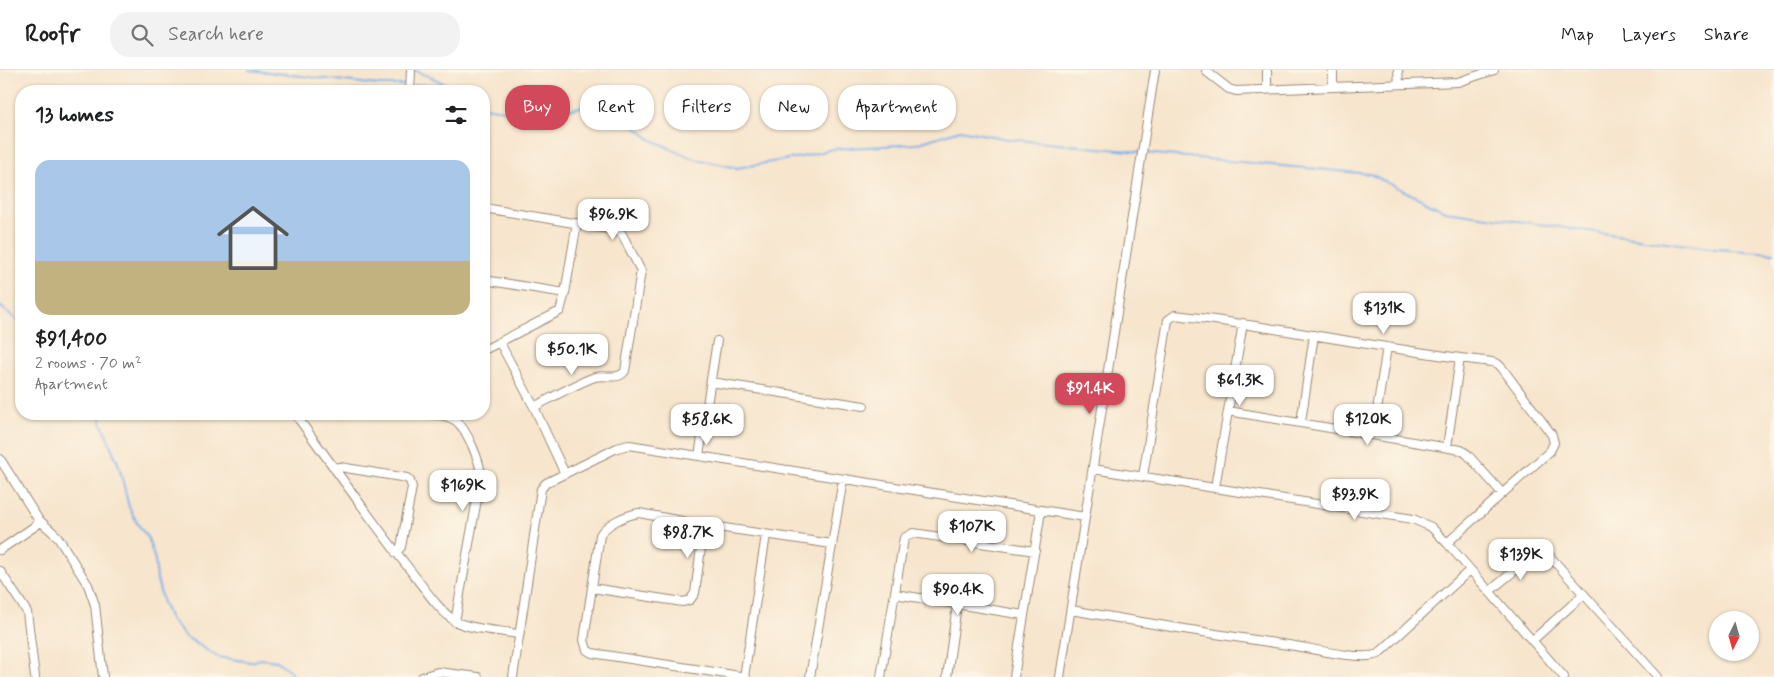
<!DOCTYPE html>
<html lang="en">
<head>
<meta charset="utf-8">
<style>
	body { margin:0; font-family:Mynerve,sans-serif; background:#f2f2f2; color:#202124; height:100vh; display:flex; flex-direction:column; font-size:19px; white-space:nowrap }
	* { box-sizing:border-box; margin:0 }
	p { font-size:16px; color:#757577 }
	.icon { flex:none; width:28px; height:28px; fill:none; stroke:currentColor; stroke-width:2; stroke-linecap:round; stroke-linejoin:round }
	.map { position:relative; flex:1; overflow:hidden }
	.side { position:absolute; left:15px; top:15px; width:475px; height:335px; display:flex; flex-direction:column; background:#fff; border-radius:20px; box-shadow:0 1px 4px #0004 }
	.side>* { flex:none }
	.banner { position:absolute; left:505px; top:15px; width:475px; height:45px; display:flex; gap:10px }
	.needle { width:32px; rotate:185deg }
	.tools { position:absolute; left:1709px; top:541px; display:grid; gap:10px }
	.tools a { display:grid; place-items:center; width:50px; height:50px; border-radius:50%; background:#fff; box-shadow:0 1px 4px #0004; font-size:25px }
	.price { position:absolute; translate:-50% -42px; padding:0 11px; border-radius:10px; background:#fff; color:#222; font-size:16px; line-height:32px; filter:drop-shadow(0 1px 2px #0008) }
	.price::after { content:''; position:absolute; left:50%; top:30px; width:15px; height:11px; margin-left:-8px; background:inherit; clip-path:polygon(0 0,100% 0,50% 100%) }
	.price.active { background:#d1495b; color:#fff }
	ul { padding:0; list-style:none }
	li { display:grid; align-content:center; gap:10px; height:265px; padding:0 20px }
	li span { display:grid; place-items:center; height:155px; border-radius:15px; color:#555 }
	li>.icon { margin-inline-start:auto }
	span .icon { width:90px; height:90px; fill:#fffc; stroke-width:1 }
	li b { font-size:21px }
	h2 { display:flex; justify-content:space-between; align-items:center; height:60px; padding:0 20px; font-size:21px }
	.tag { padding:0 18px; border-radius:20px; background:#fff; box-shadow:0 1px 4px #0004; font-size:18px; line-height:45px }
	.tag.active { background:#d1495b; color:#fff }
	header { display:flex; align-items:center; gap:30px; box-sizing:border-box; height:70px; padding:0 25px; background:#fff; border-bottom:1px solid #e0e0e0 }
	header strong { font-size:24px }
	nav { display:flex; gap:28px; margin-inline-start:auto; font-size:18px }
	.search { width:350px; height:45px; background:#f2f2f2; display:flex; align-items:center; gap:12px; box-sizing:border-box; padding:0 18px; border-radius:20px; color:#757577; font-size:19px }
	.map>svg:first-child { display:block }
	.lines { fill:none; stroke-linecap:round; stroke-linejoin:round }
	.stream { stroke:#7aafe8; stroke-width:2 }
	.minor-casing { stroke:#998876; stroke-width:10 }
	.minor { stroke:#fff; stroke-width:8 }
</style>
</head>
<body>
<header>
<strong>Roofr</strong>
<div class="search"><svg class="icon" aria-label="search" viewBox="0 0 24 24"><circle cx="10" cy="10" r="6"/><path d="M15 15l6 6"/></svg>Search here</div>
<nav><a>Map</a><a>Layers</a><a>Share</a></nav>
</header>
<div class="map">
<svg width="1774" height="607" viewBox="0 0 1774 607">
	<rect width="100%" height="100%" fill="#fcf5e5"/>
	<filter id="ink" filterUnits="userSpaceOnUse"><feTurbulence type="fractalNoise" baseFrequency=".02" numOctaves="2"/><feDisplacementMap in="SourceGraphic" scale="10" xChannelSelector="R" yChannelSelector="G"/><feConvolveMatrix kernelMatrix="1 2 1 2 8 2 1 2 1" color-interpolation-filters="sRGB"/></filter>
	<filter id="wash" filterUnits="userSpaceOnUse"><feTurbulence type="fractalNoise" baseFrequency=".0096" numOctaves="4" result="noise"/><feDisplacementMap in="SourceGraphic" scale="20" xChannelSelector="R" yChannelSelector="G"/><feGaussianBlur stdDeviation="1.12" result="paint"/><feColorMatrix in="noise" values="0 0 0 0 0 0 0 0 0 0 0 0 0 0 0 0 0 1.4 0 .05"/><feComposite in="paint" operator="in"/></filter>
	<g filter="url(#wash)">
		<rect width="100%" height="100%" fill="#f7e5cd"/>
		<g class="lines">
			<path class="stream" d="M249,0L379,15H409
				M414,0L446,14L456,21
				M414,15L446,14
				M484,37L542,46L585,36L621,45L650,69L691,88L737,98L801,87L833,79L916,74L960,60L1008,69L1139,82
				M1144,83L1370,104L1445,141L1716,179L1774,183
				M0,236L21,253
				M101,344V352L119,396L129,437L137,453L148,468L155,490L157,509L163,533L170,549L186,567L218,587L251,592L261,589L277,591L290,601L293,607"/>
		</g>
	</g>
	<g filter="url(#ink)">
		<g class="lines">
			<g class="minor-casing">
				<path id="minor" d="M1206,0L1207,2L1229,19L1236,21L1458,12L1494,0
					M1267,0V19
					M1333,0V17
					M1398,0L1399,14
					M410,21L411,0
					M484,138L615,160L622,164L641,201L625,301C618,311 606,304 595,307C575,314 553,327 534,337
					M484,210L565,223
					M500,273L534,337L565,404
					M484,280L560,241L565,223L577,153
					M711,312L864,336
					M1228,341L1461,380L1467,384L1502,423
					M295,344C333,396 370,449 410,500C422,515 439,541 455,551C467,559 502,561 518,564
					M429,344C438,345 449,345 456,351C467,359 481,393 481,407L455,552
					M1301,352L1314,265
					M1373,365L1387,277
					M1447,377L1460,288
					M699,386L717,271
					M0,389L38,449L57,466L88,515L95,535L103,607
					M334,398L340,397L407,408L410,411L412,417L401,477L396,483
					M1093,399L1413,449L1431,457L1447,473L1564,607
					M1143,406L1168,250L1175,245C1281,257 1386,280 1492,292L1498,294L1502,298L1552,365L1554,373L1550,381L1447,473
					M1215,417L1243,253
					M0,480L41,452
					M0,501L27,542L35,607
					M592,518L683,532L690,530L695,523L704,455
					M1490,521L1538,481H1545L1658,607
					M895,524L1024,545
					M1071,540C1145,553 1220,565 1295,576C1314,579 1362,591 1378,584L1470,500
					M1533,570L1584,524
					M422,607L438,602L478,607
					M513,607L541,419L546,413L617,378L629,375L1085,447
					M744,607L766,465
					M746,607L592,583L587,580L584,570L600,465C606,454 626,445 639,443L704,455L832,474
					M810,607L843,409
					M881,607L904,468L913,463L1035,481
					M947,607L957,535
					M1014,607L1041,441
					M1060,607L1155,0"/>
			</g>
			<use href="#minor" class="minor"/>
		</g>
	</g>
</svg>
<div class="tools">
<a><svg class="needle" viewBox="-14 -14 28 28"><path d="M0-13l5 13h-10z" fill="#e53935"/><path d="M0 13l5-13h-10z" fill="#757577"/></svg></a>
</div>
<b class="price" style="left:613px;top:171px">$96.9K</b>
<b class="price" style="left:1384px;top:265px">$131K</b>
<b class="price" style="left:572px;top:306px">$50.1K</b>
<b class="price" style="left:1240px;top:337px">$61.3K</b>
<b class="price active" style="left:1090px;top:345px">$91.4K</b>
<b class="price" style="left:707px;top:376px">$58.6K</b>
<b class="price" style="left:1368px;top:376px">$120K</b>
<b class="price" style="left:463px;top:442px">$169K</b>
<b class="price" style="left:1355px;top:451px">$93.9K</b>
<b class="price" style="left:972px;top:483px">$107K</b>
<b class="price" style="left:688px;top:489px">$98.7K</b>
<b class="price" style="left:1521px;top:511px">$139K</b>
<b class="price" style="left:958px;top:546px">$90.4K</b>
<div class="banner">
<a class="tag active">Buy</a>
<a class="tag">Rent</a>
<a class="tag">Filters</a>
<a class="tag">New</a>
<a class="tag">Apartment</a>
</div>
<section class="side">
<h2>13 homes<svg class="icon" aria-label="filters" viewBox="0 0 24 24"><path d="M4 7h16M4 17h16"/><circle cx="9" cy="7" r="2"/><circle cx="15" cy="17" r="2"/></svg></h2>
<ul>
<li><span style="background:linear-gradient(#a9c7e8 65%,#c2b280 0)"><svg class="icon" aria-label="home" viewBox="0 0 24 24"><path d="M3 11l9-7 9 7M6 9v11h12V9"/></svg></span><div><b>$91,400</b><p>2 rooms · 70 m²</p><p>Apartment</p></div></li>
</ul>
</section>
</div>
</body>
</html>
